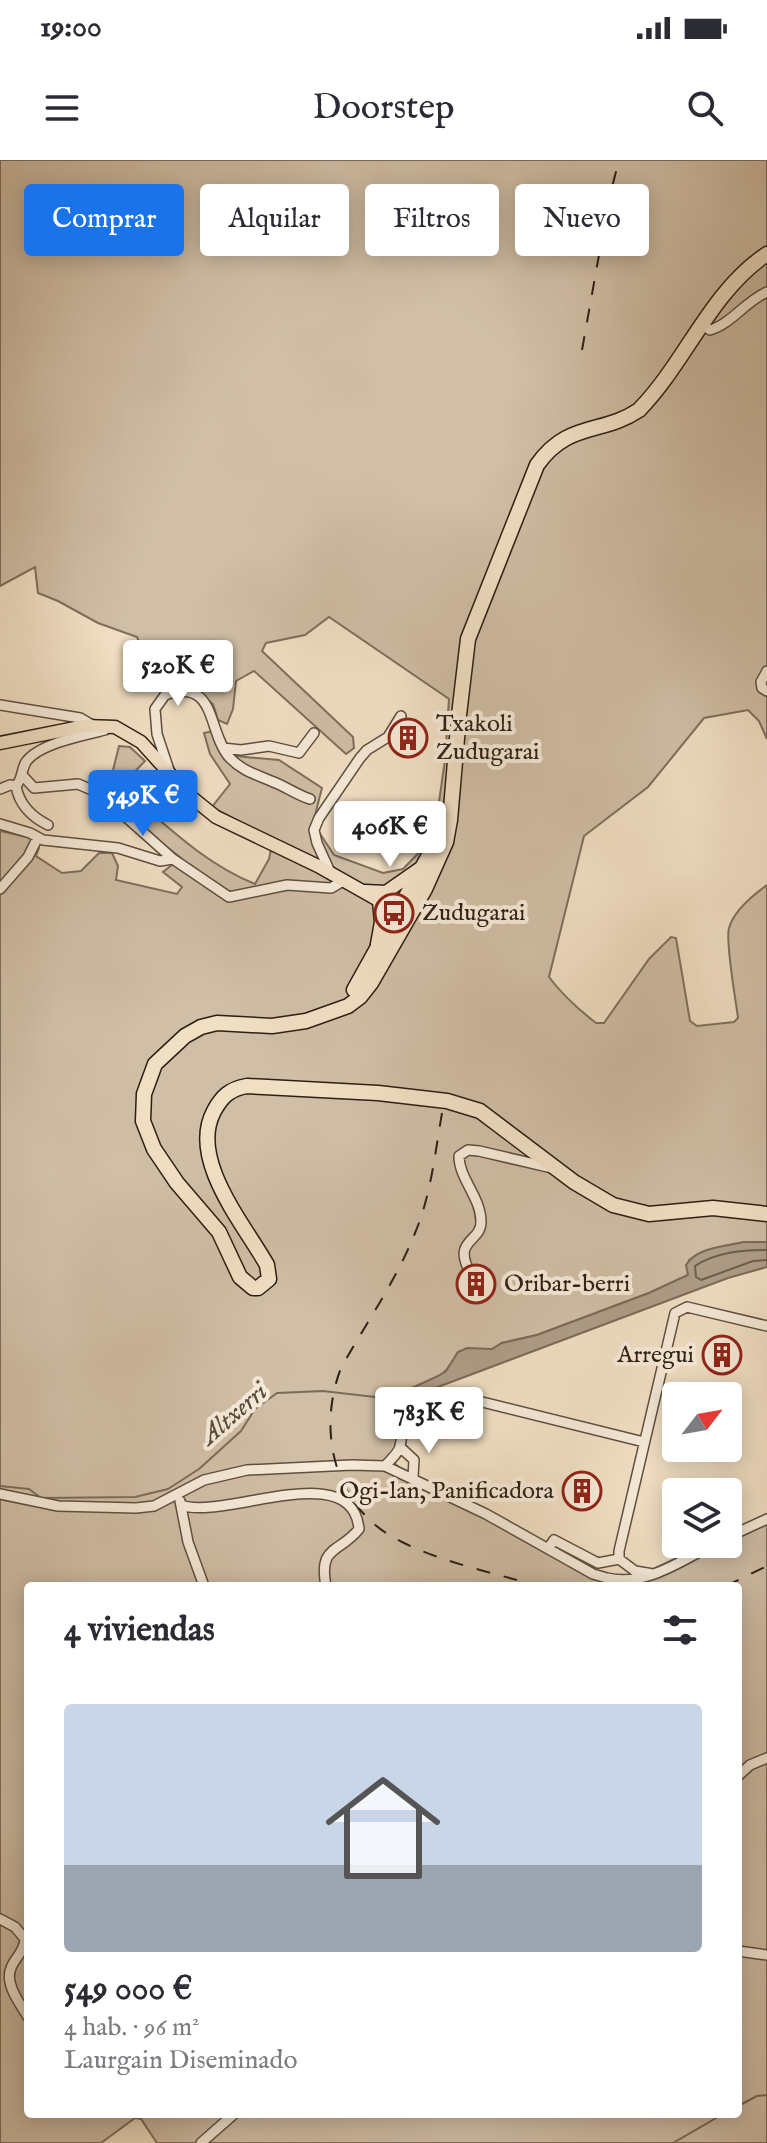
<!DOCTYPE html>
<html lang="es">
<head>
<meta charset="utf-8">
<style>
	body { margin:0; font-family:"IM FELL English",serif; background:#f7f7f7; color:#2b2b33; height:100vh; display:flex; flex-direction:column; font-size:30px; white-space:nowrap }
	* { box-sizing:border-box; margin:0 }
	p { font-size:26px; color:#7c7c81 }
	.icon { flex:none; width:44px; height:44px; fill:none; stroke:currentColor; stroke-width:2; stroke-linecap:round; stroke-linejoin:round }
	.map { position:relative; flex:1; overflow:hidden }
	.sheet { position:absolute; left:24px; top:1422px; width:718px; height:536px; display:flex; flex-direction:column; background:#fff; border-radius:8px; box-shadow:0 4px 20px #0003 }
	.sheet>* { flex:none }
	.banner { position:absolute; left:24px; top:24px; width:720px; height:72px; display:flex; gap:16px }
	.needle { width:52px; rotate:59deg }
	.controls { position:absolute; left:662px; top:1222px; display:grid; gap:16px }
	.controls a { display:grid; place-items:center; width:80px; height:80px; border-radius:8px; background:#fff; box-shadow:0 4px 20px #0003; font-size:40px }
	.price { position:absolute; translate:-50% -68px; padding:0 18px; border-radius:8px; background:#fff; color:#222; font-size:26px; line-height:52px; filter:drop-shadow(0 2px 4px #0008) }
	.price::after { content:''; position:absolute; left:50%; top:48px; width:24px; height:18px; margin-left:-12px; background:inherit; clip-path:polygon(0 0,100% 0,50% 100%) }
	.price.active { background:#1a73e8; color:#fff }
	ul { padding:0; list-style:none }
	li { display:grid; align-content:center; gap:16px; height:424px; padding:0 40px }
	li+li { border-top:2px solid #e1e1e2 }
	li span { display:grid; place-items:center; height:248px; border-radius:8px; color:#555 }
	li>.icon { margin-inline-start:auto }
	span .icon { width:144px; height:144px; fill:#fffc; stroke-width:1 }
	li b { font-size:34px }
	h2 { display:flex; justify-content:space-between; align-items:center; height:96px; padding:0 40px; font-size:34px }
	.tag { padding:0 28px; border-radius:8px; background:#fff; box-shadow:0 4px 20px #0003; font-size:28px; line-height:72px }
	.tag.active { background:#1a73e8; color:#fff }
	.status { display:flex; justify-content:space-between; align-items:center; height:56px; padding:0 40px; background:#fff; direction:ltr }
	.status svg { height:22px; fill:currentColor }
	header { display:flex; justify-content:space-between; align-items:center; height:104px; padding:0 40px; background:#fff; font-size:36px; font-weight:600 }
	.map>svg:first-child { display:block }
	.green { fill:#d0bea6; stroke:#7f6e5c; stroke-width:2; fill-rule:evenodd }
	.water { fill:#af9e88; stroke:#7b6b59; stroke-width:2 }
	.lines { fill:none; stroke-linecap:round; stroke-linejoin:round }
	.shore { stroke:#6e5e4e; stroke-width:2 }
	.stream { stroke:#7b6b59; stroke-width:2 }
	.minor-casing { stroke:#5f4f3f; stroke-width:12 }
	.major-casing { stroke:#2e1f13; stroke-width:15 }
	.highway-casing { stroke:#2e1f13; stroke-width:17 }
	.minor { stroke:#f6ead9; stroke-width:9 }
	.major { stroke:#f1dfc4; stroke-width:12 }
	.highway { stroke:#f1dfc4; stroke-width:14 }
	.rail { stroke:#2e1f13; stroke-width:2; stroke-dasharray:14 14; stroke-linecap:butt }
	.labels { text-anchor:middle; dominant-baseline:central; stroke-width:8; stroke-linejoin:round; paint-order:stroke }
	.poi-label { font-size:24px; fill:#2e1f13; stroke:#f6ead9; text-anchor:start }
	.water-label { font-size:26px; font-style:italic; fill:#5b4b3c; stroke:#f6ead9 }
</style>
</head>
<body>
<div class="status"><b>19:00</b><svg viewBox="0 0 49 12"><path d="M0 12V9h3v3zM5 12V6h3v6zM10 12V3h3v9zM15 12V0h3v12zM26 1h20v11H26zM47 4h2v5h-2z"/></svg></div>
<header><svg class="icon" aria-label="menu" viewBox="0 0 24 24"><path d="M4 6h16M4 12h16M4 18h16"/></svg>Doorstep<svg class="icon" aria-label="search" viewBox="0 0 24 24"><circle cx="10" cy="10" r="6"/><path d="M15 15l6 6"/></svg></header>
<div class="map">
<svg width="767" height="1983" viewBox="0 0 767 1983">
	<rect width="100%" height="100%" fill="#f1dfc4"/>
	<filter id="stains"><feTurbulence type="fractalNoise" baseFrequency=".0025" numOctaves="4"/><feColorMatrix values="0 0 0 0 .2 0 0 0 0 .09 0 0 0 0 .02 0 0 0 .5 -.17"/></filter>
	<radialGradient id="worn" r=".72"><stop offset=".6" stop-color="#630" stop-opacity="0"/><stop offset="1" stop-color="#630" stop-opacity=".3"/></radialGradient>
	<path class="green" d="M0,0H767V579L759,561L748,550L704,558L648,627L584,676L549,817C563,836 578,849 596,863H604L649,799L671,777L676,778L690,861L697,866L734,862L738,858C736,841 725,781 729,768C734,750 753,735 767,725V1082C739,1082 713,1086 689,1100L688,1115L649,1133L537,1175L502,1183L492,1189L458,1192C455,1198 451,1204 447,1209C434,1225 401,1232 381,1235L384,1240L430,1230L409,1251L398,1271L393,1302L400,1308L509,1362L591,1409L621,1419L638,1416L707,1384H728V1374L767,1356V1983H157L141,1959L135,1958L101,1983H0V671L32,678L39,688L36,696L62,713L81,711L99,693H112L118,706L116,720L177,734L182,727L163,712L181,698L145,670L108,630L119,586L130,587L145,601L123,624L127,632C167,666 205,704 255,724L269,699L273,680L212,647L230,624L210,594L204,573L218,570L235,596L279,600L322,628L313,663L334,695L383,713L403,709L434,677L445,600L449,539L329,457L305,475L266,483L262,491L353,577L354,588L346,594L254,511L236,521L233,549L227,564L218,560L213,544L198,532L179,525L144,495L137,477L98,463L58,441L38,433L35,407L0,426ZM28,1426H738V1954H28Z"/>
	<path class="water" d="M743,1082H767V1107L728,1118L430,1230C413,1235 393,1244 376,1237L414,1227L438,1216L446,1211L458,1192L467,1188L492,1189L502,1183L537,1175L649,1133L688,1115L686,1105C697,1087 724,1087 743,1082Z"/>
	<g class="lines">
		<path class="shore" d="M767,1090C743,1090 716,1092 695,1106L696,1117L701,1120L753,1101L767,1100"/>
		<path class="stream" d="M0,1326L29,1329L41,1338L135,1337L168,1329L199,1309L241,1271L255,1249L277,1233L323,1231L375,1237
			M738,1946L757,1936L767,1935
			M673,1983L723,1954"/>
		<g class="minor-casing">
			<path id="minor" d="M702,165L710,170C731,164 746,141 767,132
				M767,511L761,522L762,528L767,531
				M0,545L80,558L92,565
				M223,588L241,590L269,586L299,593L314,573
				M169,610L157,574L155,549L165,535C217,517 207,571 229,597C242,611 255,614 271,621C285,626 297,635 310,639
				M23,616L34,628L78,624L99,633L173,699L229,737L287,725L331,728L343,721
				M16,626C23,618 21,610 26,602C38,584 84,575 105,570
				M16,626C19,644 32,657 48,665
				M0,629L10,625L16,626
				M0,664L30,673L43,680L118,688L160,701L173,699
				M331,714L317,683L314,670L319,658L360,598L367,590L388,577L401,556
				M0,729L28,697L37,679
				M470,1112C452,1080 481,1082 481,1062C481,1037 459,1019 459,996L468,990L479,991L552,1008
				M400,1287L414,1300L413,1317
				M385,1306C390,1300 399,1293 400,1286C402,1279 401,1273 403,1266C411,1248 439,1236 458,1236L644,1282
				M0,1334L58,1346L136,1348L154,1346L204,1320L247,1310L352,1305L385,1306L486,1354L593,1414L607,1418C645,1427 681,1401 714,1384
				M180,1341L188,1382L204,1426
				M181,1345C223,1361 352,1296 359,1369C340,1393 318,1385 326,1426
				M728,1377L767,1359
				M549,1387L554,1380L598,1403L619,1399
				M653,1414L635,1411L619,1399V1391L675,1153L687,1147L767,1166
				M738,1616L750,1605L767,1598
				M0,1759L15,1767L25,1779C24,1793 15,1797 11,1808C4,1824 21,1845 28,1857
				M738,1791L767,1795
				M201,1983L234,1954"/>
		</g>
		<g class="major-casing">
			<path id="major" d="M0,583L85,566L115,567L141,582L190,636L216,657L318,706L387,745L396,755
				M365,731L386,732L419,709
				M377,784L381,762L379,741L383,736"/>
		</g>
		<g class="highway-casing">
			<path id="highway" d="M767,94C710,132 686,202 639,250C602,275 568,261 537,305L468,479L459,555L450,660L446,682L425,729L371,823L360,837L348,846L306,861L272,866L217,863L201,867L185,876L155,904L144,934L143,961L154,989L177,1023L219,1072L240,1117L253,1128H258L269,1119L267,1105C244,1064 188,999 214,951C222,936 230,929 247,926L378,933L447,941L480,951L574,1022L613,1045L649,1054L713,1048L767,1054
				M354,830L437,681"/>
		</g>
		<use href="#minor" class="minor"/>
		<use href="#major" class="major"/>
		<use href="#highway" class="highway"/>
		<path class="rail" d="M582,190L609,39L619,0
			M442,953C435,993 431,1035 415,1073C396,1121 366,1163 341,1208C316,1273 335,1350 402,1382C444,1403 492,1412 537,1426
			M726,1426L767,1406"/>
	</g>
	<defs>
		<g id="building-ring" transform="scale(2)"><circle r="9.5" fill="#f6ead9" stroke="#8f2418" stroke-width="1.5"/><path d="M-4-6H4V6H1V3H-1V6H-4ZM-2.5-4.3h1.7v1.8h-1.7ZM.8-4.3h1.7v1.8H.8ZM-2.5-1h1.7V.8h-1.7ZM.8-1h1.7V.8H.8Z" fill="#8f2418"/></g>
		<g id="bus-ring" transform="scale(2)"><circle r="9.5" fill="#f6ead9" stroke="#8f2418" stroke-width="1.5"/><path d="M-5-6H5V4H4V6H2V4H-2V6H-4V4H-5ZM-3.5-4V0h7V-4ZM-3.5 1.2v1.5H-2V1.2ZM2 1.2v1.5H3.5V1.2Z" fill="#8f2418"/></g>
	</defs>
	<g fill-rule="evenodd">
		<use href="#building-ring" x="408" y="578"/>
		<use href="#bus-ring" x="394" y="753"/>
		<use href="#building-ring" x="476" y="1124"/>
		<use href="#building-ring" x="722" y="1195"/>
		<use href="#building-ring" x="582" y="1331"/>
	</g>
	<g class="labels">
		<g class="poi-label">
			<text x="436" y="564">Txakoli<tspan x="436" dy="28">Zudugarai</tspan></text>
			<text x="422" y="753">Zudugarai</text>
			<text x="504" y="1124">Oribar-berri</text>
			<text x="694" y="1195" text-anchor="end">Arregui</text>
			<text x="554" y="1331" text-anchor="end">Ogi-lan, Panificadora</text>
		</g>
		<g class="water-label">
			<text transform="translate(234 1254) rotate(-41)">Altxerri</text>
		</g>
	</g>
	<rect width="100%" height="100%" filter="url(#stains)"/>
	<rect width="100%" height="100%" fill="url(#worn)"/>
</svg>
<div class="controls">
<a><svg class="needle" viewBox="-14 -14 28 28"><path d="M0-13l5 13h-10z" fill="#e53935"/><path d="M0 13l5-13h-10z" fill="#7c7c81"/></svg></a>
<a><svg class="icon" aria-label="layers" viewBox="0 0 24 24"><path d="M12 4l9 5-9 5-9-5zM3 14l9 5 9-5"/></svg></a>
</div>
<b class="price" style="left:178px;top:548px">520K €</b>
<b class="price active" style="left:143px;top:678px">549K €</b>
<b class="price" style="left:390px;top:709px">406K €</b>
<b class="price" style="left:429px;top:1295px">783K €</b>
<div class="banner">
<a class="tag active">Comprar</a>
<a class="tag">Alquilar</a>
<a class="tag">Filtros</a>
<a class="tag">Nuevo</a>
</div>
<section class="sheet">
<h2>4 viviendas<svg class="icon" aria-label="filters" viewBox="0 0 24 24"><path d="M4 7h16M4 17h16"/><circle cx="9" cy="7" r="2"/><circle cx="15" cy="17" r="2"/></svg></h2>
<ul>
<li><span style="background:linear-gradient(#c9d6e8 65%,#9aa5b1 0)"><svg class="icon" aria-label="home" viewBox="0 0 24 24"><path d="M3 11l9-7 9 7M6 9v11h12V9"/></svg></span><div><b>549 000 €</b><p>4 hab. · 96 m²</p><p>Laurgain Diseminado</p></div></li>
</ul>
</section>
</div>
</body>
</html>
